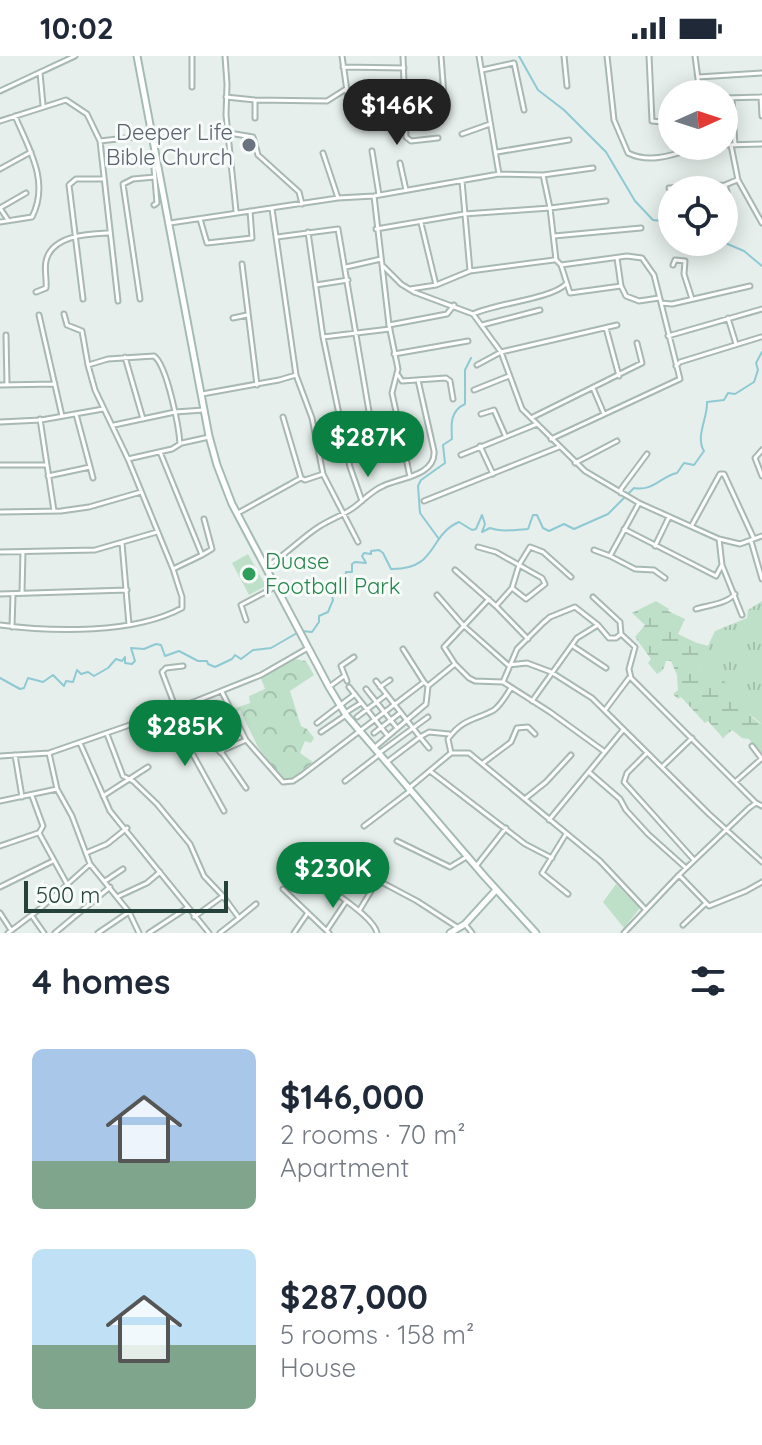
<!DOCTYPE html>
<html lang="en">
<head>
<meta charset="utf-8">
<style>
	body { margin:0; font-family:Quicksand,sans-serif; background:#f2f2f3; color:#1f2937; height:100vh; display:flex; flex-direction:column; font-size:30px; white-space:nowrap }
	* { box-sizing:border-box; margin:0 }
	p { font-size:26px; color:#747a83 }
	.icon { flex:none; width:44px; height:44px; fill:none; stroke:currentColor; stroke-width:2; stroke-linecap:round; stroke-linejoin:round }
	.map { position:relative; height:877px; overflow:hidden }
	.sheet { display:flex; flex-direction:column; background:#fff; flex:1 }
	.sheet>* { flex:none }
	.needle { width:52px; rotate:87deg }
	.tools { position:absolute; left:658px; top:24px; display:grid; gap:16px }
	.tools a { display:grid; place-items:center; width:80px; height:80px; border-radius:50%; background:#fff; box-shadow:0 4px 20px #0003; font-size:40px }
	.scale { position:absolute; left:24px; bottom:20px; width:204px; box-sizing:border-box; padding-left:8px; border:4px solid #24423a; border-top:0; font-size:22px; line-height:28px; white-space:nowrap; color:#24423a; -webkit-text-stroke:6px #f7fbf9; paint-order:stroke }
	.price { position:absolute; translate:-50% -68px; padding:0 18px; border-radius:28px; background:#0b8043; color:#fff; font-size:26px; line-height:52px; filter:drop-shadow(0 2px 4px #0008) }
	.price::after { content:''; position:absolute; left:50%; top:48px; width:24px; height:18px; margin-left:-12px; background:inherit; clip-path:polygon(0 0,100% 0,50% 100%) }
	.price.on { background:#222; color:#fff }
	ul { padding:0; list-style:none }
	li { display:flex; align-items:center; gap:24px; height:200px; padding:0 32px }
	li span { display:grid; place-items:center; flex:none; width:224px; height:160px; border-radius:12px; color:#555 }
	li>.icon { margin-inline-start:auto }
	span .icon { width:96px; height:96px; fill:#fffc; stroke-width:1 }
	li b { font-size:34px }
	h2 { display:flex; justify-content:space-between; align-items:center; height:96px; padding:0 32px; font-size:34px }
	.status { display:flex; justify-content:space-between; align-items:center; height:56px; padding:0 40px; background:#fff; direction:ltr }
	.status svg { height:22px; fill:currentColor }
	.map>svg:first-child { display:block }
	.grass { fill:url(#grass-tufts) }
	.forest { fill:url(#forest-crowns) }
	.wetland { fill:url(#wetland-marsh) }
	.park { fill:#bfe0c8 }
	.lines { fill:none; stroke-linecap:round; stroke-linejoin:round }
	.stream { stroke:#8ec9d4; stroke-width:2 }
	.street-casing { stroke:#a8b8b2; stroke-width:7 }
	.secondary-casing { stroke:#a4bbb3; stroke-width:9 }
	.street { stroke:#fff; stroke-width:3 }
	.secondary { stroke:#fff; stroke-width:5 }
	.worship-dot { fill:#6b7280; stroke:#f7fbf9; stroke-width:3 }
	.leisure-dot { fill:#2e9e5b; stroke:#f7fbf9; stroke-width:3 }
	.labels { text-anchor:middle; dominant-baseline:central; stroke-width:6; stroke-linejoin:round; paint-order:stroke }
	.worship-label { font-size:22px; fill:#5b616d; stroke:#f7fbf9; text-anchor:end }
	.leisure-label { font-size:22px; fill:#27864d; stroke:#f7fbf9; text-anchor:start }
</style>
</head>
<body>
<div class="status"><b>10:02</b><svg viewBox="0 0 49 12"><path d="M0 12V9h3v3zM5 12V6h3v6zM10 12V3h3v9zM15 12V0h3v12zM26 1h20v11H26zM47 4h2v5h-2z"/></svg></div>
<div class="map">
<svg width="762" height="877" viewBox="0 0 762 877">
	<defs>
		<pattern id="grass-tufts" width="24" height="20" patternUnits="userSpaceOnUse" patternTransform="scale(2)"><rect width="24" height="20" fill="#bfe0c8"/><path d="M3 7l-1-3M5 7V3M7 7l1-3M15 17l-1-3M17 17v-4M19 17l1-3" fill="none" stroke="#a4c1ad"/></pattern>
		<pattern id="forest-crowns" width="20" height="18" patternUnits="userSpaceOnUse" patternTransform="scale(2)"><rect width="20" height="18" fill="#bfe0c8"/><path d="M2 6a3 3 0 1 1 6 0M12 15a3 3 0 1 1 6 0" fill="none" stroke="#a4c1ad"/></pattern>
		<pattern id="wetland-marsh" width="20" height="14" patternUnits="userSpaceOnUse" patternTransform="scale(2)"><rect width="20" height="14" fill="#bfe0c8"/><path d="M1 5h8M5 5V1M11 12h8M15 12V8" fill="none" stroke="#a4c1ad"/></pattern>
	</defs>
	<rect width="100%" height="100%" fill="#e6efeb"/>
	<path class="grass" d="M762,545V668L743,653L737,637L698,611L715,575L747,562L748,554Z"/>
	<path class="forest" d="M294,603L306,605L314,619L290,635L301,670L307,673L314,682L311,687L305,685L300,697L313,706L290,724L284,725L258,691L240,654L235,656L233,653L250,647L249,640L265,633L260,620Z"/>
	<path class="wetland" d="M656,545L669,553L668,555L685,563L678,578L697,587L709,590L698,611C711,617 728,626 737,637C746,649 747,661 762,668V699L749,683L742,682L732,674L723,682L708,665L705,667L681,641L678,643L673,638L678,634L677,619L671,605H666L663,614L657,618L648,607L651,603L635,581L645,569L632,557Z"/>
	<path class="park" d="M248,498L266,530L249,539L232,507Z
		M616,828L640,852L624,872L603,846Z"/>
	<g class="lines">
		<path class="stream" d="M519,0L538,34L564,54L606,96L635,145L653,164L672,166
			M723,186L744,195L762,210
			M439,483L420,457L418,430L421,424L445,407L443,389L452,383C451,368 450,355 465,348V314L471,302
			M301,575L312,576L319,566V560L328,556L333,544L332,540L344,526L346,516H352V508L355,506L366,507L362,500L364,497L371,498V495L379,494L383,497L391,513C438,514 428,479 459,466L472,474L476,473L482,459L485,468L482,476L490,472C501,476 515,474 528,473L533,459H537L543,472L549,475L564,468L574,473L608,458L634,432C653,436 663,419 677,417L684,407L694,409L704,395C695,380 708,362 707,346L724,344L728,337L735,338L754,326L758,314L756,307L762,296
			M0,622L20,633L24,632L28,622L43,626L53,619L64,630L66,625L73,626L77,614L81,618L88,616L94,620L108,612L116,603L122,605L125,601V607L132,608L135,605L131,592L144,593L156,588L161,589L165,600L179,595L198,605H207L208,608L215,611L232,603L235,599L241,603L253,594L271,592L297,577"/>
		<g class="street-casing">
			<path id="street" d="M225,0L227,28L226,59L236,155
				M342,0L348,42L370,50L406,48
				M403,0L406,81L411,85L438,82
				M441,0L445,53
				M479,0L499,118
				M564,0L567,30
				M607,0L614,64L628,97C652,109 677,97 701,90
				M649,0L652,65L672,67
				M695,0L700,38
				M343,11L404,12
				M482,14L514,7L524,54
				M40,17L43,49
				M698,21L762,17
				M192,31V0
				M0,35L75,0
				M226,41L255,44L327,45L346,33
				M761,41L762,60
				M724,42L762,41
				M732,43L735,89
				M255,62V44
				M0,65L66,44L87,58L100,85L118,245
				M229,77L253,81L258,99L299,136L302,148
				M462,78L490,68
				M100,85L152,79
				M724,89L762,88
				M731,89L738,124L762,167
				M372,95L379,139
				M497,96L569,84
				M323,97L338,142
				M400,107L406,134
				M0,113L31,96
				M543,119L550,152L556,204L561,209L570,237L621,230
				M462,125L470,215
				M669,132L725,129L737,124
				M374,140L389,269L398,313L392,337L410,421
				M154,149L157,147L154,112L158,110
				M272,153L296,319L312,362L323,418L358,486
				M724,159L733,156L725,129
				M200,163L207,187L252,182L250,155
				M8,164L0,152L26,137
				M0,166L32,161C50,126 29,93 15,60
				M170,167L338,142L374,140L499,118L543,119L593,112
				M421,167L436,229
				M376,173L464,158L550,152L606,145
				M308,176L323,281L350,411L362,445
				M554,180L641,172
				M277,181L338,173L372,373L399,371
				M617,202L621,230L626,240L639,245L659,242
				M242,208L257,329
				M673,209L675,204L685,205L684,218L692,243
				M383,210L401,228L414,236L473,258L501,296L522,353L585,415L639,447L719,483L740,488L762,480
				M346,211L381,203
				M316,229L348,224
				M410,233L436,229L470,215L554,204
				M36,236L46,232C47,223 44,214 46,205C52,179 88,178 109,177
				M83,243L69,129L76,123H103
				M140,243L123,128L133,123L155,121
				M661,247L672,248L750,230
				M64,258L67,269L82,275L88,309
				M473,258C497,247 551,243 566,228
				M39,259L62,360
				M233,262L247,259
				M728,262L736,288
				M389,269L447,258L454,249
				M482,269L540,254
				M606,272L619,320
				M6,279L7,329
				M668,280L762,253
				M323,281L390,273
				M394,298L468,285
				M125,301L143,363
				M477,309L501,296L617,269
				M676,310L680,306L761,281
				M398,319L402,325L446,322L450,325L453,343
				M0,329L55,328
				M593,332L604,358
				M474,334L509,320
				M202,338L279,324L296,319
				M76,358L93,422
				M481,358L494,354L505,379
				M283,361L301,422
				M531,362L642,307L637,287
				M40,363L54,455
				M0,366L41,364L103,353
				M114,369L175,356L204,354
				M551,383L680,323L654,219L642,202L627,200L561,209
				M182,387L209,381
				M480,390L493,418
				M762,394L755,402L762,420
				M160,396L202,499L173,513
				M461,399L537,368
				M575,407L617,385
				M0,409H46
				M48,420L90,411
				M621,437V433L647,398
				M424,445L559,391
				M0,456L61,455L89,451L141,436
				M238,457L301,422L305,424L323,418
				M692,469L720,418H724L754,483
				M624,473L716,520L722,509
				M719,483L722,509L742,559
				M751,485L762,523
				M122,487L129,569
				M655,490L669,461
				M478,491L496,496L542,522L545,528L526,543L512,532
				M594,494L610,500L639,447
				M0,496L95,494L157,476
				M202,499L212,493L204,463
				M610,500L635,513L654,514L665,522
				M266,511C286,499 301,482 320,470C331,463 343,459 353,452C363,445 371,435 383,430C399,422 436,420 434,395L418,324
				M455,514L496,550L512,532L519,509L530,491L543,496L571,521
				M22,536L23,496
				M0,538L127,534
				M437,539L463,569L508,609L527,607L551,616L592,642L709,758L762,806
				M489,543L444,591L455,608L469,622L475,625L503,626L550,656L605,696
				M496,550L528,583
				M696,553C709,549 726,548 735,538
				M246,564L241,549L277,530
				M0,569C53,576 134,578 182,552V541L173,513L128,403L95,334L88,309L108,303L154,300C167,309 179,371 180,388L172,393L128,403
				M12,571L13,539
				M621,578L635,591L629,613L631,622L756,747
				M573,590L606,612
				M403,593L424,626
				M347,625L341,610L354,601
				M376,625L420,681L387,706
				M503,626L517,593L543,567L550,561L575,551L598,569
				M329,631L344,620
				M349,631L388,680
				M380,631L390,624
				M366,633L397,672
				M222,636L246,684L283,726L293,725L302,719L424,626L428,630L455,608
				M532,645L577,582L598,569L609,582H616L621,578L620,566L593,541
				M176,653L162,616L166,612L183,610
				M605,654L629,622
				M345,657L361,647
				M357,661L386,639
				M317,667L355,638
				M321,676L346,659
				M374,677L400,657
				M107,678L123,720L133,725L157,748L190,788L204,820L223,840
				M207,682L195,688L191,695L224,755
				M80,687L110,755L209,877
				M752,690L762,703
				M374,692L426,648L428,630
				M429,692L420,681L429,676L449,678
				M49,697L57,733L72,760L90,808L129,856L139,877
				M221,697L207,682L202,671L233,656
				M379,697L428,661
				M451,697L448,683C463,662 476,664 494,654C501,649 507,638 511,632
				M647,697L627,717L624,726L694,804
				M15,699L22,741
				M0,700L49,697L176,653L261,619L308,592
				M483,707L511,686L517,672L528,671L535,678
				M663,710L692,682
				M430,715L525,788L552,802
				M590,717L620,743L626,754L648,778L686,812
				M345,725L380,698
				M735,726L761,703
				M246,732L222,697L223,694L246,684
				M408,733L451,697H469L600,805L645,853
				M32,740L43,770L39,777L67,828
				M103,740L148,711
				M526,742L546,726L571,699
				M0,745L57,733
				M549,764L623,674
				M364,770L410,735
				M566,778L542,817L568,838
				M397,785L450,811L468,800
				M0,790L38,777
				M321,794L417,845L457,871
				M86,797L107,788L127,772
				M477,809L506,772
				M313,819C328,834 374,860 377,877
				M679,819L709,850L746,835L762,826
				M105,825L123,813
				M0,831L53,805
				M283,833L329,877
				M119,840L147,827L160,816
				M359,855L377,825
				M0,857L11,874
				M32,860L44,877
				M194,861L223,840L239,862L220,877
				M239,862L256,848
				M465,868L472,877
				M683,869L705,848
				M327,874L345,847
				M8,877L41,852L90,808
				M55,877L110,831
				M98,877L129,856
				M149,877L187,852
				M294,877L307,858
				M624,877L679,819L749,752L756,747L762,750"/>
		</g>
		<g class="secondary-casing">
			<path id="secondary" d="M137,0L209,380L217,409L232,448L329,631L346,659L485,821L536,877
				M450,877L465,868L496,834"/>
		</g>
		<use href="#street" class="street"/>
		<use href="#secondary" class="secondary"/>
	</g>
	<circle class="worship-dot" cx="249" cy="89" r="8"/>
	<circle class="leisure-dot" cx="249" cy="518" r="8"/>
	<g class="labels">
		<g class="worship-label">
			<text x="233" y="76">Deeper Life<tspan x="233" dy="25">Bible Church</tspan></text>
		</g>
		<g class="leisure-label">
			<text x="265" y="505">Duase<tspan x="265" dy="25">Football Park</tspan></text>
		</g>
	</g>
</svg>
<div class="tools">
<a><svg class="needle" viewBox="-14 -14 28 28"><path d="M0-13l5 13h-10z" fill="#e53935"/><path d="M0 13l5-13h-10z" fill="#747a83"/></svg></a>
<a><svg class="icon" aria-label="locate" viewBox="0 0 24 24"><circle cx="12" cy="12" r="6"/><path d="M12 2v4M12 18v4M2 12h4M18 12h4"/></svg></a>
</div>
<div class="scale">500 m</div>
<b class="price on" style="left:397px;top:91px">$146K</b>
<b class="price" style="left:368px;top:423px">$287K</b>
<b class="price" style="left:185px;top:712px">$285K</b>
<b class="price" style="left:333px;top:854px">$230K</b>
</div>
<section class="sheet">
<h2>4 homes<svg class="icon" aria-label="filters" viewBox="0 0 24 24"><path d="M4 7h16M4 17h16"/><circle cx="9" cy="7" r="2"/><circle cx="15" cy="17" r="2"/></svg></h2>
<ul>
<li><span style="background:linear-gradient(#a9c7e8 70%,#7fa58c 0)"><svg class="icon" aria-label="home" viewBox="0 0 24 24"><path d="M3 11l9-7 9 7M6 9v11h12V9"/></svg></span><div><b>$146,000</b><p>2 rooms · 70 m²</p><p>Apartment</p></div></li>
<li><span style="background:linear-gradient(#bfe0f5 60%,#7fa58c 0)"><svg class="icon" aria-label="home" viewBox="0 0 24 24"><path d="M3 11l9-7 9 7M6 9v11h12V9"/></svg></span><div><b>$287,000</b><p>5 rooms · 158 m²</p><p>House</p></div></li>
</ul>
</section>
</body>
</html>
